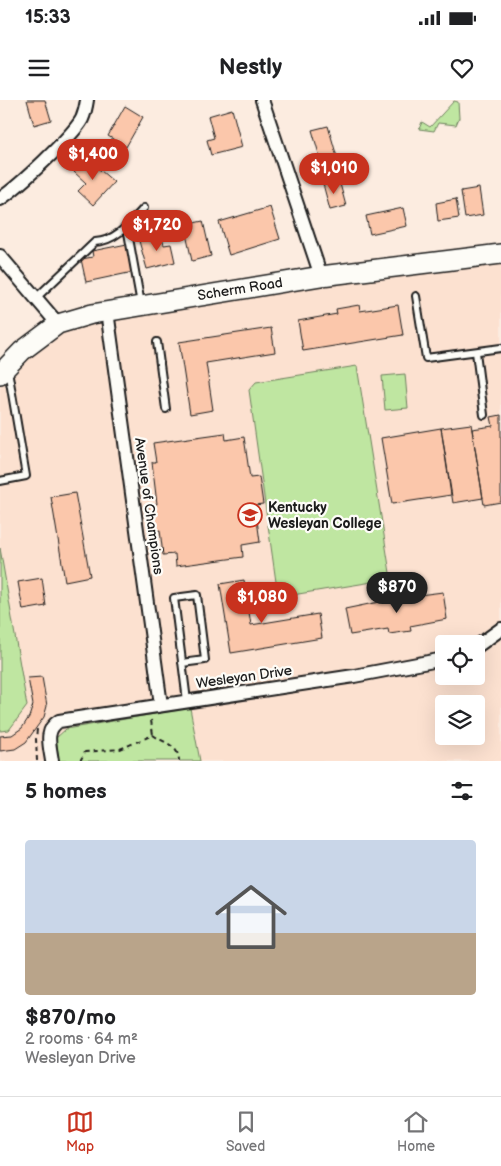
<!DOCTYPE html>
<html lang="en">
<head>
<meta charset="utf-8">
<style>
	body { margin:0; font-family:"Balsamiq Sans",sans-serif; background:#f6f6f6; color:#202124; height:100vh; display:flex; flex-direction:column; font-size:19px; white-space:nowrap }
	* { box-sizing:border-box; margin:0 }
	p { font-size:16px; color:#757577 }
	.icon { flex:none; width:28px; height:28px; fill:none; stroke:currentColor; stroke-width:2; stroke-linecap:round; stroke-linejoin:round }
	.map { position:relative; height:661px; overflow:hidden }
	.sheet { display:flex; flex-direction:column; background:#fff; flex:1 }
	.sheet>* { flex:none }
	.tools { position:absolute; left:435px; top:535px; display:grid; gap:10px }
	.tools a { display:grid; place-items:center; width:50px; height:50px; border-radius:5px; background:#fff; box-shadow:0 5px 20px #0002; font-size:25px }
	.price { position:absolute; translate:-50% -42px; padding:0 11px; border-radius:18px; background:#c8321e; color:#fff; font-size:16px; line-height:32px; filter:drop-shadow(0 1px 2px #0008) }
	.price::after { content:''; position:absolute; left:50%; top:30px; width:15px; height:11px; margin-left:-8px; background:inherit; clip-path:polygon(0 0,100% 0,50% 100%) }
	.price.current { background:#222; color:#fff }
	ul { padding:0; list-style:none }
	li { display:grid; align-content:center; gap:10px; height:265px; padding:0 25px }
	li+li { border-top:1px solid #e0e0e0 }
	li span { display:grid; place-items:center; height:155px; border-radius:5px; color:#555 }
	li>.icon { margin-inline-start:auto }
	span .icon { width:90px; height:90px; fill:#fffc; stroke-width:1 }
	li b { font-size:21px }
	h2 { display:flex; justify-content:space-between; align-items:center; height:60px; padding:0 25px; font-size:21px }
	.status { display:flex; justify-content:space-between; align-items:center; height:35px; padding:0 25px; background:#fff; direction:ltr }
	.status svg { height:14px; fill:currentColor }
	header { display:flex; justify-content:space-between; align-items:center; height:65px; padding:0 25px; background:#fff; font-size:22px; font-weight:800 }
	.tab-bar { display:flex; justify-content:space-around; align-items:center; height:70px; border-top:1px solid #e0e0e0; background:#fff; font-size:14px; color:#757577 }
	.tab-bar a { display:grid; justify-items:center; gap:2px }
	.tab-bar .current { color:#c8321e }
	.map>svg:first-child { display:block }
	.built { fill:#fce1d0; fill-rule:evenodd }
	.green { fill:#bfe6a1; stroke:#6e815e }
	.building { fill:#fbc7ab; stroke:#1c1c1c }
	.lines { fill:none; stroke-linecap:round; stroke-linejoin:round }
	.lane-casing { stroke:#1c1c1c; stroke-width:10 }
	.street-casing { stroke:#1c1c1c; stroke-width:16 }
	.secondary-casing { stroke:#1c1c1c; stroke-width:22 }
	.path { stroke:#1c1c1c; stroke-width:2; stroke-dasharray:5 4; stroke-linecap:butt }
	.lane { stroke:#fdfcf7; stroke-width:6 }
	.street { stroke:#fdfcf7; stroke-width:12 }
	.secondary { stroke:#fdfcf7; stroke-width:19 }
	.labels { text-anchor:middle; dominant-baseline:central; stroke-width:4.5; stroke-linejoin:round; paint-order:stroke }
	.street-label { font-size:14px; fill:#1c1c1c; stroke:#fdfcf7 }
	.poi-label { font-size:14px; font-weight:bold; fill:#1c1c1c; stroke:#fdfcf7; text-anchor:start }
</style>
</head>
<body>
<div class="status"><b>15:33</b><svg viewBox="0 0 49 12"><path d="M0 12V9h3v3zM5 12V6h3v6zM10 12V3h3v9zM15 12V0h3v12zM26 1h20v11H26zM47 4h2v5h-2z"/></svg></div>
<header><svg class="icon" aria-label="menu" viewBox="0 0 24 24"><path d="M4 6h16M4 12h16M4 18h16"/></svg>Nestly<svg class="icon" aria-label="heart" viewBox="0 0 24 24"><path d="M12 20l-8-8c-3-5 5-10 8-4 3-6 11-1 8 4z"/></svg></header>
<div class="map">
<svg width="501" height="661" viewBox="0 0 501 661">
	<rect width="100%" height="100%" fill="#fcece0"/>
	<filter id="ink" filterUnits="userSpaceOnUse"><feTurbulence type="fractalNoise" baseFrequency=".02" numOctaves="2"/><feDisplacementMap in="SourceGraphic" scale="10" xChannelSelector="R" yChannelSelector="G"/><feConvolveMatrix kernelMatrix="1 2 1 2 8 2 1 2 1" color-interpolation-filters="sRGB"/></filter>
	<g filter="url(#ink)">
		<path class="built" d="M501,159V661H0V286L18,265L64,229L119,215ZM444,544H476V576H444ZM444,604H476V636H444Z"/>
		<path class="green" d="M454,1L458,2L459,18L456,25L438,23L434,31L419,29L422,22L430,27Z
			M357,266L391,479L286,496L277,489L249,290L256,282Z
			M405,274L408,308L385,310L382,276Z
			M0,448L27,606L9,630L0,631Z
			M190,608L200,661H59L56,638L66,629Z"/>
		<path class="building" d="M27,0H45L51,20L34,25Z
			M125,6L143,17L126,47L108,36Z
			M232,9L242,47L211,55L207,40L214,38L208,16Z
			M328,26L337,57L321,61L312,30Z
			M86,58L114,82L93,105L78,91L86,83L74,72Z
			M339,80L346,106L330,110L323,84Z
			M479,88L483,115L465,118L461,91Z
			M456,99L459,118L438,121L436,103Z
			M270,107L280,139L229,155L219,122Z
			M403,108L407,126L370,134L366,116Z
			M203,121L211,156L192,161L184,125Z
			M161,135L164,145L171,144L175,162L147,169L139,141Z
			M127,144L133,172L86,182L81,159L93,157L92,151Z
			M359,205L360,211L398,205L403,235L303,251L298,221L337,214L336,209Z
			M271,228L275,252L206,263L213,310L190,314L179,242Z
			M501,315V402L484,405L472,329L493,326L491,317Z
			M471,324L483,398L453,403L441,328Z
			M441,328L451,395L392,404L381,338Z
			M225,333L226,340L244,337L250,378L259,377L263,404L255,405L260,442L242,445L243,457L176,466L175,454L163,455L160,430L152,432L148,405L157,404L152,362H156L153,343Z
			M75,393L90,476L65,481L51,397Z
			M42,478L46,506L23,510L18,482Z
			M244,480L251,525L318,514L322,538L231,553L220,484Z
			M443,492L447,519L410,526L411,531L389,534L388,529L350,535L345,509L403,497Z
			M42,577L47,606L44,617L26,642L15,649L0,651V636L12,635L22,628L29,617L33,605L28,578Z"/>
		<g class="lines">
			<g class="lane-casing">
				<path id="lane" d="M127,127L141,204
					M416,196L426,258L501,248
					M36,198L95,142C116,141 130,123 144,108
					M157,242L166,309
					M476,252L484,315
					M0,381L26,376L8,270
					M182,563L205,560L197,495L174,498L187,601"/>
			</g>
			<g class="street-casing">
				<path id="street" d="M262,0L321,176
					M0,99C18,87 72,37 82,19C85,12 86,7 87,0
					M0,156L58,224
					M107,211L161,605
					M476,547L501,529
					M52,661C50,646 44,630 59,621L354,576L444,559"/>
			</g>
			<g class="secondary-casing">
				<path id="secondary" d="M0,274L22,251L58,224L92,214L321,176L501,154"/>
			</g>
			<path class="path" d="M151,620L153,635
				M37,661L36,639L37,629
				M80,661L85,652L120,649L153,635C164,643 179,645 179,661"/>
			<use href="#lane" class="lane"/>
			<use href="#street" class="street"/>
			<use href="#secondary" class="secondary"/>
		</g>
	</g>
	<defs>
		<g id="university-ring" transform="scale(1.25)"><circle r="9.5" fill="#fdfcf7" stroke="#c8321e" stroke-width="1.5"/><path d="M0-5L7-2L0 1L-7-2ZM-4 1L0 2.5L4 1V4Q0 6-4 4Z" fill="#c8321e"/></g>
	</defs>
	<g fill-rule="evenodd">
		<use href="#university-ring" x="250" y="415"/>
	</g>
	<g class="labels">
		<g class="street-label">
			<text transform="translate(240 189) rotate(-9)">Scherm Road</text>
			<text transform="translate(149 406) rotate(82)">Avenue of Champions</text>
			<text transform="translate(244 577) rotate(-8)">Wesleyan Drive</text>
		</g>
		<g class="poi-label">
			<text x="268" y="407">Kentucky<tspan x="268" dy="16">Wesleyan College</tspan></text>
		</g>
	</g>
</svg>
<div class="tools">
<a><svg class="icon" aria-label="locate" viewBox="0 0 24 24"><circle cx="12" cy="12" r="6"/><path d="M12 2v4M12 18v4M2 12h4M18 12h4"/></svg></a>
<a><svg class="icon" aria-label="layers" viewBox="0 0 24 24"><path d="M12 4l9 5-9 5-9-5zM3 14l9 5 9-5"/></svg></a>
</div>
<b class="price" style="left:93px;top:81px">$1,400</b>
<b class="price" style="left:334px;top:95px">$1,010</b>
<b class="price" style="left:157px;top:152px">$1,720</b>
<b class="price current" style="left:397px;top:514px">$870</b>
<b class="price" style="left:262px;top:524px">$1,080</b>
</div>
<section class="sheet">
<h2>5 homes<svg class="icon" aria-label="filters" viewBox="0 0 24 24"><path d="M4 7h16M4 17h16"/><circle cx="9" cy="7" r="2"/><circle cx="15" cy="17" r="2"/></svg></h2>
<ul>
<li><span style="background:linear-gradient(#c9d6e8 60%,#b9a48a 0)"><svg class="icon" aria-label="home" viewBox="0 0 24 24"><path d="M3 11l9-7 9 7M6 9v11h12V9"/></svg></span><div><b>$870/mo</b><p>2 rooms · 64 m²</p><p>Wesleyan Drive</p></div></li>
</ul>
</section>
<nav class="tab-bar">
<a class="current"><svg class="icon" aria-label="map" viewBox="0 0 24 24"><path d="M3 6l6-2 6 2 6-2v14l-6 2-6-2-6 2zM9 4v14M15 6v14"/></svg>Map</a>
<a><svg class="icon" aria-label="saved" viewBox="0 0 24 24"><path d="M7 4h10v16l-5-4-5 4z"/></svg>Saved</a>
<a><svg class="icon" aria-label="home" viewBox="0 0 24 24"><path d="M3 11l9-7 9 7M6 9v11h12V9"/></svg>Home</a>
</nav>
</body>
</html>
